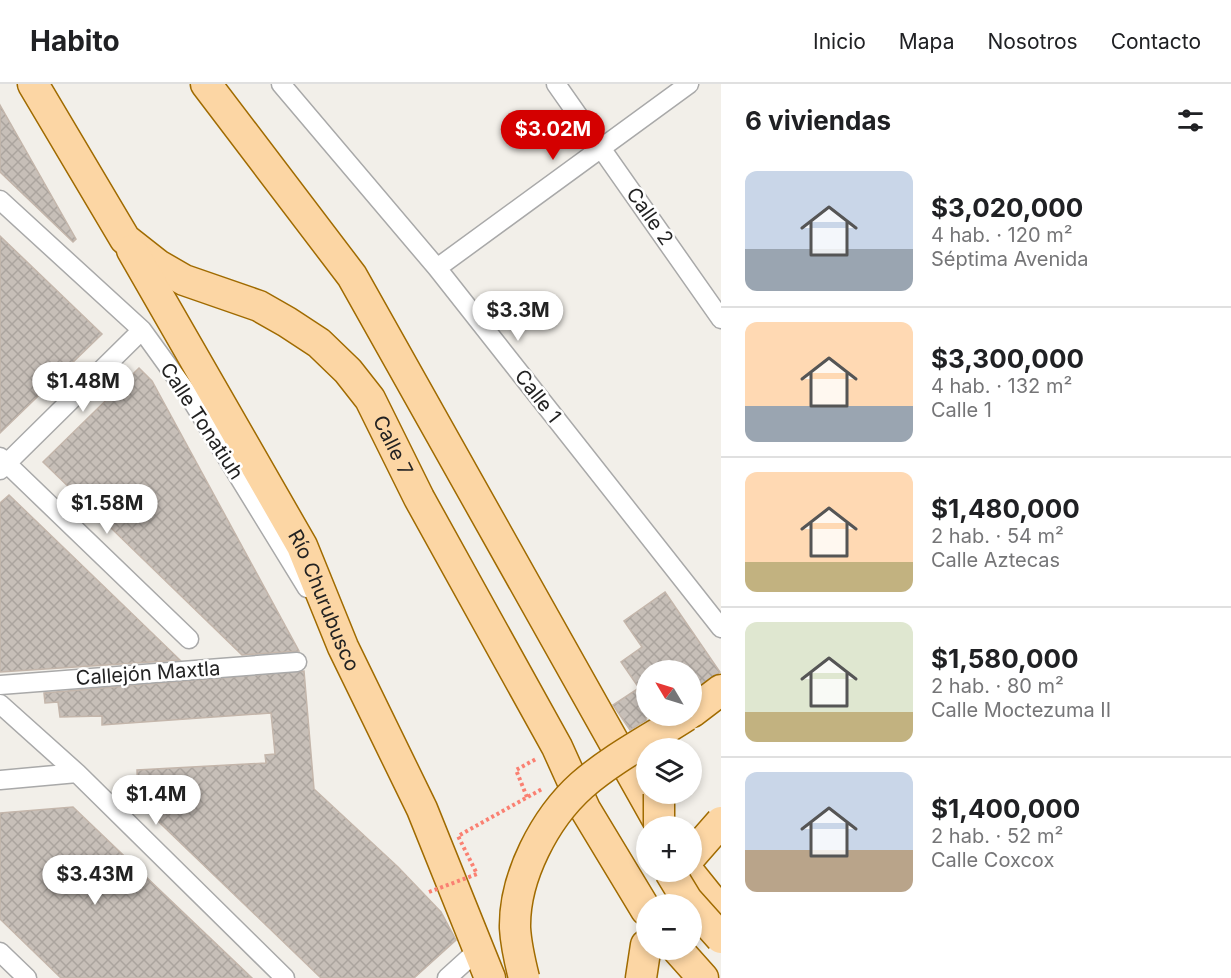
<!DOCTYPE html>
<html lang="es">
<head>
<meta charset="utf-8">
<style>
	body { margin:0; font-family:Inter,sans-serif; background:#f2f2f2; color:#202124; height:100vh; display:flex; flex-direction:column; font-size:22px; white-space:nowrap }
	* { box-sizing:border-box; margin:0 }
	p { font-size:20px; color:#757577 }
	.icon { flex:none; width:33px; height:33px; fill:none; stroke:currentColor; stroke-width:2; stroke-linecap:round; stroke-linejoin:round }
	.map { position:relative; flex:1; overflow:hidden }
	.details { display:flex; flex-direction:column; background:#fff; width:510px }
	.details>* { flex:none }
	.needle { width:39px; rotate:308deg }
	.buttons { position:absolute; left:636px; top:576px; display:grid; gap:12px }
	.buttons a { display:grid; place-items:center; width:66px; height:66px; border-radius:50%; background:#fff; box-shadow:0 3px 9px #0003; font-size:30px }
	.price { position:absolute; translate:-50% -51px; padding:0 14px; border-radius:21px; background:#fff; color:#222; font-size:20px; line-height:39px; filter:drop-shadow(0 2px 3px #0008) }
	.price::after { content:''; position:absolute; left:50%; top:36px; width:18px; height:14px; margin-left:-9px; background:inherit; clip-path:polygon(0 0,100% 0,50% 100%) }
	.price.selected { background:#d40000; color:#fff }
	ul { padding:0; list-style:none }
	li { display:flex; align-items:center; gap:18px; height:150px; padding:0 24px }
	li+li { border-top:2px solid #e0e0e0 }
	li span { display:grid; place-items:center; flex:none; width:168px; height:120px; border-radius:12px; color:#555 }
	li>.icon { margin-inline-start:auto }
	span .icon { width:72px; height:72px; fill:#fffc; stroke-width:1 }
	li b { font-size:26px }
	h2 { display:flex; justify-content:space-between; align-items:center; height:72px; padding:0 24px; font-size:26px }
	header { display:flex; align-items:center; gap:36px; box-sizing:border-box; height:84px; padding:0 30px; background:#fff; border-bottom:2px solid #e0e0e0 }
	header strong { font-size:28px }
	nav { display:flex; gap:33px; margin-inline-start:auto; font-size:21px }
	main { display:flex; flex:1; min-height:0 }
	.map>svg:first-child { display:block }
	.building { fill:url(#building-cross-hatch); stroke:#c4b6ab; stroke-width:1.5 }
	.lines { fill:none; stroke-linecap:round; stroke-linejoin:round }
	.street-casing { stroke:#a9a9a9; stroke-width:21 }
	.primary-casing { stroke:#a06b00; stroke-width:33 }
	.path { stroke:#fa8072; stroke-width:4; stroke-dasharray:3 3; stroke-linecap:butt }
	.street { stroke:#fff; stroke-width:18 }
	.primary { stroke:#fcd6a4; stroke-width:30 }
	.primary-bridge-casing { stroke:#a06b00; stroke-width:33; stroke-linecap:butt }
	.path-bridge { stroke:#fa8072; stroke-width:4; stroke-dasharray:3 3; stroke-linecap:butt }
	.primary-bridge { stroke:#fcd6a4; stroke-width:30 }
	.labels { text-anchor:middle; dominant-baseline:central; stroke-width:5; stroke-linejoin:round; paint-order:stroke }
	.street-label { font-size:20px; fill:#222; stroke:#fff }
</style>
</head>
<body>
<header>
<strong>Habito</strong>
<nav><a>Inicio</a><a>Mapa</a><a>Nosotros</a><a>Contacto</a></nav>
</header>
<main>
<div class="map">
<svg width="721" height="894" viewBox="0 0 721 894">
	<defs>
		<pattern id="building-cross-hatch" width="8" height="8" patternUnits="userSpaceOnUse" patternTransform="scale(1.5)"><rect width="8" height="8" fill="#c7bfb8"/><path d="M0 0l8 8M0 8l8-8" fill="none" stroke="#aba49e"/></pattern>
	</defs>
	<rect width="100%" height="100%" fill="#f2efe9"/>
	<path class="building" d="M0,21L76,155L73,158L0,88Z
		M0,152L102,250L0,349Z
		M139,284L152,297L299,567L242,571L43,378Z
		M9,411L92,491L180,576L0,588V419Z
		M665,508L720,588L692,607V586H646V636L630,646L613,621L639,604L621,578L642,563L624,537Z
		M304,587L314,705L398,783L441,828L456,856L414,894H321L138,718L137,686L266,679L265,671L275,670L271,629L102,641V632L60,633L58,618L45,619L44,609Z
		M73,723L165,811L252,894H61L0,835V729Z"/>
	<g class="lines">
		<g class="street-casing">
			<path id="street" d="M281,0L437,184L721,544
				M556,0L721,235
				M0,116L142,246L186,307L307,504
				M437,184L689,0
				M0,373L189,555
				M0,386L142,246
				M0,601L297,578
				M0,620L77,689L285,894
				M0,696L77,689
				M0,868L27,894
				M447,894L479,865"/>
		</g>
		<g class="primary-casing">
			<g id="primary">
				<path id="s1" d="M33,0L125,155L158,181L184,196L259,222L287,238L319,259L348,287L370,315L419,414L557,663L585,725L646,826"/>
				<path d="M206,0L352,192L661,742"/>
				<path id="s2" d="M132,166L302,462L343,563L422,725L490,894"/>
				<path d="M692,628L721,606"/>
				<path d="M689,788L721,828"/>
				<path d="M678,866L703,894"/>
				<path d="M641,894L646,861"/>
			</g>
		</g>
		<path class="path" d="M527,713L516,686L536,675"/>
		<use href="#street" class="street"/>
		<use href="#primary" class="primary"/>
		<g class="primary-bridge-casing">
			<path id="primary-bridge" d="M659,710V742
				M692,771L721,738
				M670,788L687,816L721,854
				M524,894C520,878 516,861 515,844C514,793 545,734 582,701C613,674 652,654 686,632"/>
		</g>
		<path class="path-bridge" d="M429,808L477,790L458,752L542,705"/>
		<use href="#primary-bridge" class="primary-bridge"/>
	</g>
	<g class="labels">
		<g class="street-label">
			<text transform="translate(650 132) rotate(55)">Calle 2</text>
			<text transform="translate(538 312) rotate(52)">Calle 1</text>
			<text transform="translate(202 337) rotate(57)">Calle Tonatiuh</text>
			<text stroke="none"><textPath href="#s1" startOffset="530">Calle 7</textPath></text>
			<text stroke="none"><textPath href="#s2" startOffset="400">Río Churubusco</textPath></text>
			<text transform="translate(148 589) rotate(-4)">Callejón Maxtla</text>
		</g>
	</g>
</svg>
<div class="buttons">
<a><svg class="needle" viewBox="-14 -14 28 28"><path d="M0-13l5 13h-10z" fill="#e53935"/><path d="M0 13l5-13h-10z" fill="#757577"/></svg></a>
<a><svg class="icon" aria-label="layers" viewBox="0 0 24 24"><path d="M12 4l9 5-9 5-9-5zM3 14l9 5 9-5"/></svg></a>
<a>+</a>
<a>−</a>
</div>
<b class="price selected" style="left:553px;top:77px">$3.02M</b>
<b class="price" style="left:518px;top:258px">$3.3M</b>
<b class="price" style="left:83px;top:329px">$1.48M</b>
<b class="price" style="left:107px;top:451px">$1.58M</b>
<b class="price" style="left:156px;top:742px">$1.4M</b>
<b class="price" style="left:95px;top:822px">$3.43M</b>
</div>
<section class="details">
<h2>6 viviendas<svg class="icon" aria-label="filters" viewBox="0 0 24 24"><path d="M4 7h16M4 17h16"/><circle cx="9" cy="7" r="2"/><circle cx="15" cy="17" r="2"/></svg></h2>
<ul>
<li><span style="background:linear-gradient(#c9d6e8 65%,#9aa5b1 0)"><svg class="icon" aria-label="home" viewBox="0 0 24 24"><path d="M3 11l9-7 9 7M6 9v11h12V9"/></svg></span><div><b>$3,020,000</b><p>4 hab. · 120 m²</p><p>Séptima Avenida</p></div></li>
<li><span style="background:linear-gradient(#ffd9b3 70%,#9aa5b1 0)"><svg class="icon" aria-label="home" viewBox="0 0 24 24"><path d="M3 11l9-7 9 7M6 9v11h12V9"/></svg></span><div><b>$3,300,000</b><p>4 hab. · 132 m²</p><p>Calle 1</p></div></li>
<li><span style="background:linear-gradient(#ffd9b3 75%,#c2b280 0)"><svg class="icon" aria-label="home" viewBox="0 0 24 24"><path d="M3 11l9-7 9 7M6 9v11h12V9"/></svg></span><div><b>$1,480,000</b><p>2 hab. · 54 m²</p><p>Calle Aztecas</p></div></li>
<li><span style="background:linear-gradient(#dfe7d0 75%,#c2b280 0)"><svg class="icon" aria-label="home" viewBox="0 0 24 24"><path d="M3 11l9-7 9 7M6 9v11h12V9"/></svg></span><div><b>$1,580,000</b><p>2 hab. · 80 m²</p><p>Calle Moctezuma II</p></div></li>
<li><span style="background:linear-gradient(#c9d6e8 65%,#b9a48a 0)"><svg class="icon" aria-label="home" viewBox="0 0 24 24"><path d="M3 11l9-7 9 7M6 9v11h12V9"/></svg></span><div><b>$1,400,000</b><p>2 hab. · 52 m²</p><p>Calle Coxcox</p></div></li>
</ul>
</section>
</main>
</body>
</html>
